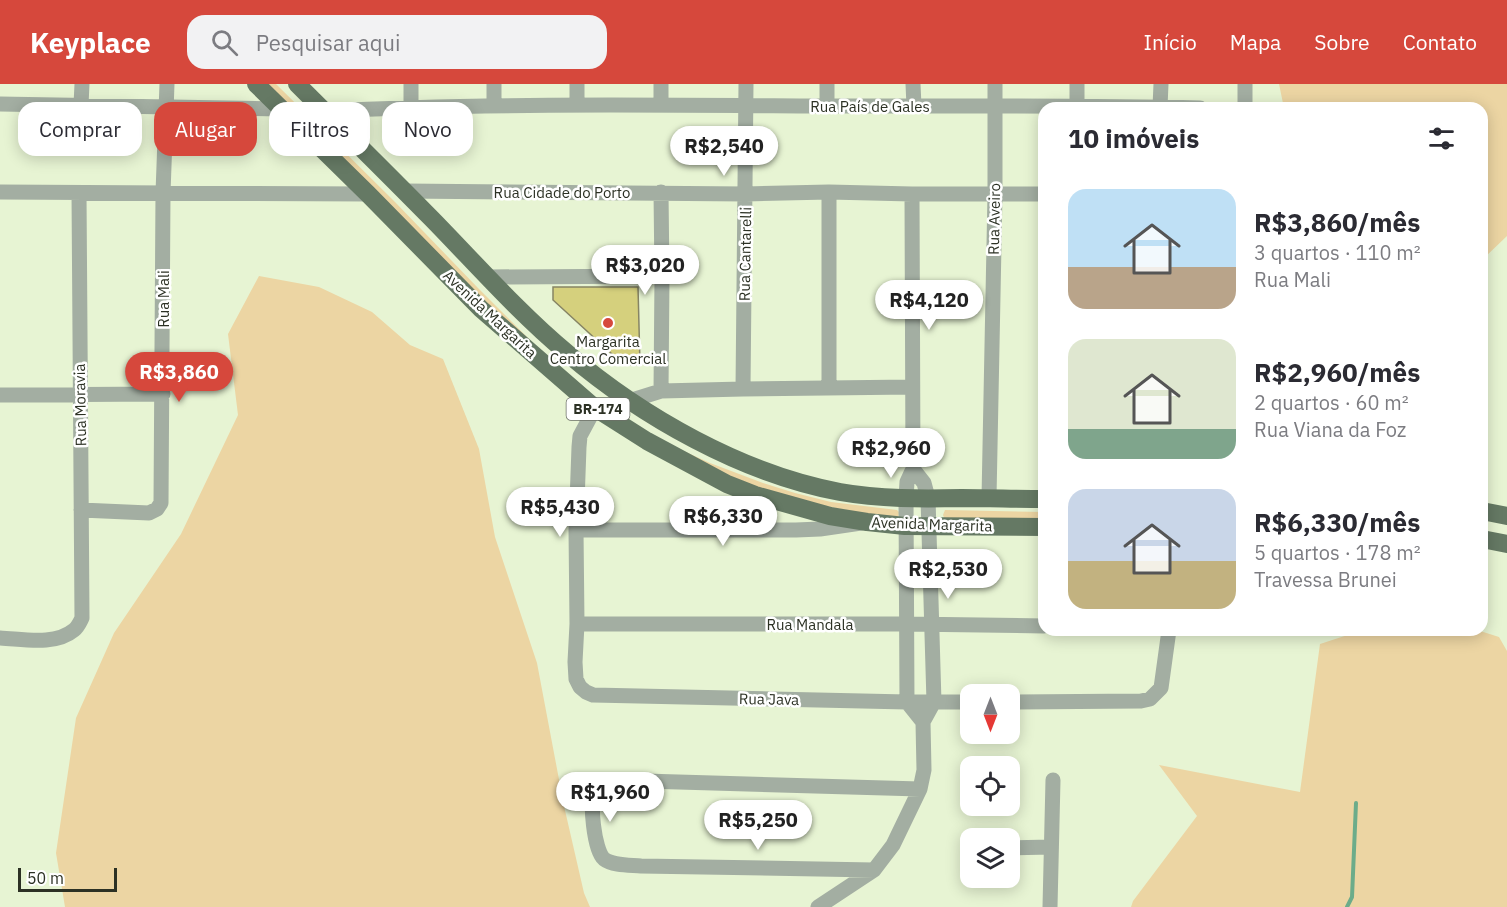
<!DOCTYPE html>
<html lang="pt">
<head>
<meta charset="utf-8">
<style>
	body { margin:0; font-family:"IBM Plex Sans",sans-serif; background:#f2f2f3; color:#2b2b33; height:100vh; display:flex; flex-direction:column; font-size:22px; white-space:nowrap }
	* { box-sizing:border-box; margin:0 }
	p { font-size:20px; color:#7c7c81 }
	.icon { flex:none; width:33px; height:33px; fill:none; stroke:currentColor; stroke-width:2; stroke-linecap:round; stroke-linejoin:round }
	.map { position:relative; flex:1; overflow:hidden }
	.panel { position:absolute; left:1038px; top:18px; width:450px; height:534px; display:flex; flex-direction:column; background:#fff; border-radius:18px; box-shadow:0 3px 15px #0003 }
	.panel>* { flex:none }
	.banner { position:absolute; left:18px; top:18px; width:570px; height:54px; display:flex; gap:12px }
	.needle { width:39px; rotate:180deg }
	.controls { position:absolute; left:960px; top:600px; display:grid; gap:12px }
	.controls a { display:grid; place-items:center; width:60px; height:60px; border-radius:12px; background:#fff; box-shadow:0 3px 15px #0003; font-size:30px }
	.scale { position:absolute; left:18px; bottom:15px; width:99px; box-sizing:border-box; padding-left:6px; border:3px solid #2c3124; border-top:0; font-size:16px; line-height:21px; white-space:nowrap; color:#2c3124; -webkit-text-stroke:4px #fff; paint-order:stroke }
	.price { position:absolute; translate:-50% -51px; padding:0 14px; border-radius:21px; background:#fff; color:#222; font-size:20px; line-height:39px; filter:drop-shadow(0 2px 3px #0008) }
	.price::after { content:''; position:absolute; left:50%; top:36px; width:18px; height:14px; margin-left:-9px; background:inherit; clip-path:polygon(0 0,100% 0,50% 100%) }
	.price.on { background:#d6483c; color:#fff }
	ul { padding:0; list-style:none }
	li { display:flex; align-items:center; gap:18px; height:150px; padding:0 30px }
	li span { display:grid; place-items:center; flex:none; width:168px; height:120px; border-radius:18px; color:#555 }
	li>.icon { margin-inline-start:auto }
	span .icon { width:72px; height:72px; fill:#fffc; stroke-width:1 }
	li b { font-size:26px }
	h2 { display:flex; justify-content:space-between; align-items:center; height:72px; padding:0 30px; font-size:26px }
	.pill { padding:0 21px; border-radius:18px; background:#fff; box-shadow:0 3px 15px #0003; font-size:21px; line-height:54px }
	.pill.on { background:#d6483c; color:#fff }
	header { display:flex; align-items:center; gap:36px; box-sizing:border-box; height:84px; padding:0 30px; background:#d6483c; color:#fff }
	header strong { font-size:28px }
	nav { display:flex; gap:33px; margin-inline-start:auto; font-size:21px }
	.search { width:420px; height:54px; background:#f2f2f3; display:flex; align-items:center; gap:15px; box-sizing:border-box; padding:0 21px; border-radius:18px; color:#7c7c81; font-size:22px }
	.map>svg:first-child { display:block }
	.green { fill:#ecd5a3 }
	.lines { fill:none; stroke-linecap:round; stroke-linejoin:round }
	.stream { stroke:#6cac8a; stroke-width:4 }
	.building { fill:#d5d07d; stroke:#868464; stroke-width:1.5 }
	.minor { stroke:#a3aea2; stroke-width:15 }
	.major { stroke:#657964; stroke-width:18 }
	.poi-dot { fill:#d6483c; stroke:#fff; stroke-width:2 }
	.labels { text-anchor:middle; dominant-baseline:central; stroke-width:5; stroke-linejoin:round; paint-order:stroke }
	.shield { fill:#fff; stroke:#6b6f66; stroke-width:1.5 }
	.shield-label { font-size:14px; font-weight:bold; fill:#2c3124 }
	.street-label { font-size:15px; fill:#2c3124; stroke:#fff }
	.poi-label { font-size:15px; fill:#2c3124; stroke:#fff }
</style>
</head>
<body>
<header>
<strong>Keyplace</strong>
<div class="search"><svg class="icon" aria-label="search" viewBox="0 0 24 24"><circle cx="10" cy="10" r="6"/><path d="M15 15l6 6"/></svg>Pesquisar aqui</div>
<nav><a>Início</a><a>Mapa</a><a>Sobre</a><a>Contato</a></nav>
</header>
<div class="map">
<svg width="1507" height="823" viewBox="0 0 1507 823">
	<rect width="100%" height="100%" fill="#e7f4d3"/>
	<path class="green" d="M255,0H276L395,118L478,204L555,281L586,308L655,354L710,379L763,399L795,409L831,418L897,426L899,428L898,436L758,409L614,343Z
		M1279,0H1507V152L1482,176V24H1284Z
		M259,192L319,203L372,228L410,261L443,275L479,365L495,453L537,579L564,722L584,809L590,823H65L56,769L76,634L114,549L181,450L238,331L228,250Z
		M945,426L1044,428V438L945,436L943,431Z
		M1363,546H1477L1499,553L1507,567V823H1131L1133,817L1197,732L1159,681L1300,708L1320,560Z"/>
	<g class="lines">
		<path class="stream" d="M1347,823L1352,813L1356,719"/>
	</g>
	<path class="building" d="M553,203H638L640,281H624L553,216Z"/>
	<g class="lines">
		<path class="minor" d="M661,0V21
			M913,0L914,22
			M1245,0V24
			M0,20L281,25
			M81,21L82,0
			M577,21V0
			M494,22V0
			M827,22V0
			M411,23V0
			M1077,23V0
			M1160,23L1161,0
			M324,27C489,19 654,21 818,22C946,22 1073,21 1200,24
			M405,107L746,110L829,108L912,110H1044
			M0,108L368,110
			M829,108V304
			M912,110L913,385L907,398L906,414L907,618L923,638
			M488,193L662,192
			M743,305L746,0
			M661,307L743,305L912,303
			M0,311L163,310
			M629,317L661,307L662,192L661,108
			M595,324L580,352L579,363L576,446L577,540L575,578L576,595L580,603L586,608L593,611L907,618H970
			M989,414L995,110V0
			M81,426L149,429L157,425L161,419L163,109L167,0
			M576,446H796L820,445L861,439
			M577,540H906L1044,542
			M0,554C23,555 55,562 74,546C78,543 80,538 82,534L79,109
			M1010,618L1141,617L1150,615L1161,604L1169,546
			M1010,764L1051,763
			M968,765H970
			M874,786L641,782C630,781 613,782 604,775C594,766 589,717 595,706C598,699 604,698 610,696L920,705
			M818,823L874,786L893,761L920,705L924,686L923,638L934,618L928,414L924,399L913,385
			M1050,823L1053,696"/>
		<path class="major" d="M256,0L368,110L481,225L595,324L647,357L727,400L755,411L830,432L867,438L905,442L1044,443
			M297,0C342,45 387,89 432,135C476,180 519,229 567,269C642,333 743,390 840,408C880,415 921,415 962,414C989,414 1017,415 1044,415
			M1482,427L1507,432
			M1482,455L1507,460"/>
	</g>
	<circle class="poi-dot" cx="608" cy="239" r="6"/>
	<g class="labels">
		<rect class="shield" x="566.5" y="314" width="63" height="22" rx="4.5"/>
		<g class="shield-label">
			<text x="598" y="325">BR-174</text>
		</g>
		<g class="street-label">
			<text x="870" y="22">Rua País de Gales</text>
			<text x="562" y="108">Rua Cidade do Porto</text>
			<text transform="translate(994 135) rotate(-89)">Rua Aveiro</text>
			<text transform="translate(745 170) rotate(-89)">Rua Cantarelli</text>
			<text transform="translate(163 215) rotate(-90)">Rua Mali</text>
			<text transform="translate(490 230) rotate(43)">Avenida Margarita</text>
			<text transform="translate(80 321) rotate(-91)">Rua Moravia</text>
			<text transform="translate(932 440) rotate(2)">Avenida Margarita</text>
			<text x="810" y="540">Rua Mandala</text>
			<text transform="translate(769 615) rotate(1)">Rua Java</text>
		</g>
		<g class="poi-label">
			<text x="608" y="257">Margarita<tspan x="608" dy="17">Centro Comercial</tspan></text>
		</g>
	</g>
</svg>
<div class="controls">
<a><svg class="needle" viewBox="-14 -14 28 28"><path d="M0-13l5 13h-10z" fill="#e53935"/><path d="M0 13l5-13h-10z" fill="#7c7c81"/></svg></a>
<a><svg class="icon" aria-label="locate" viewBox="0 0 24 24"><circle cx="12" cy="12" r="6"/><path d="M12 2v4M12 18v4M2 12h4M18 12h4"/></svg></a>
<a><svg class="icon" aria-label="layers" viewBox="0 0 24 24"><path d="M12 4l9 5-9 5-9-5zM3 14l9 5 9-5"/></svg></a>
</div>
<div class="scale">50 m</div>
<b class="price" style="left:724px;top:93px">R$2,540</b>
<b class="price" style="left:645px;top:212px">R$3,020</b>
<b class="price" style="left:929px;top:247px">R$4,120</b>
<b class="price on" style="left:179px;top:319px">R$3,860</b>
<b class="price" style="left:891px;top:395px">R$2,960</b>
<b class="price" style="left:560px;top:454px">R$5,430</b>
<b class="price" style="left:723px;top:463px">R$6,330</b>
<b class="price" style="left:948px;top:516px">R$2,530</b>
<b class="price" style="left:610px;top:739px">R$1,960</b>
<b class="price" style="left:758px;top:767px">R$5,250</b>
<div class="banner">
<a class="pill">Comprar</a>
<a class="pill on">Alugar</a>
<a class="pill">Filtros</a>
<a class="pill">Novo</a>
</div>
<section class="panel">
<h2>10 imóveis<svg class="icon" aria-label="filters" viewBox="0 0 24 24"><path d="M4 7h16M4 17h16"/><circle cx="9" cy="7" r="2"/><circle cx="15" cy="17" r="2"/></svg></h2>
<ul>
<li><span style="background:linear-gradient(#bfe0f5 65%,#b9a48a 0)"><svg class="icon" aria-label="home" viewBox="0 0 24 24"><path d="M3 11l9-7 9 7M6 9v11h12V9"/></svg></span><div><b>R$3,860/mês</b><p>3 quartos · 110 m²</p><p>Rua Mali</p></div></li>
<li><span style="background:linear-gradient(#dfe7d0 75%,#7fa58c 0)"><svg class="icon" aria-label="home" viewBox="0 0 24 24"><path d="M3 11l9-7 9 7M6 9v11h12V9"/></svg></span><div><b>R$2,960/mês</b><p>2 quartos · 60 m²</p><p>Rua Viana da Foz</p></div></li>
<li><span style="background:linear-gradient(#c9d6e8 60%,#c2b280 0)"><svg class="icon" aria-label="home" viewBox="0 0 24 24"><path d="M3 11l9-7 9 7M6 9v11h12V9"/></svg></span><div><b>R$6,330/mês</b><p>5 quartos · 178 m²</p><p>Travessa Brunei</p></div></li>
</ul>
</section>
</div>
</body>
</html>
